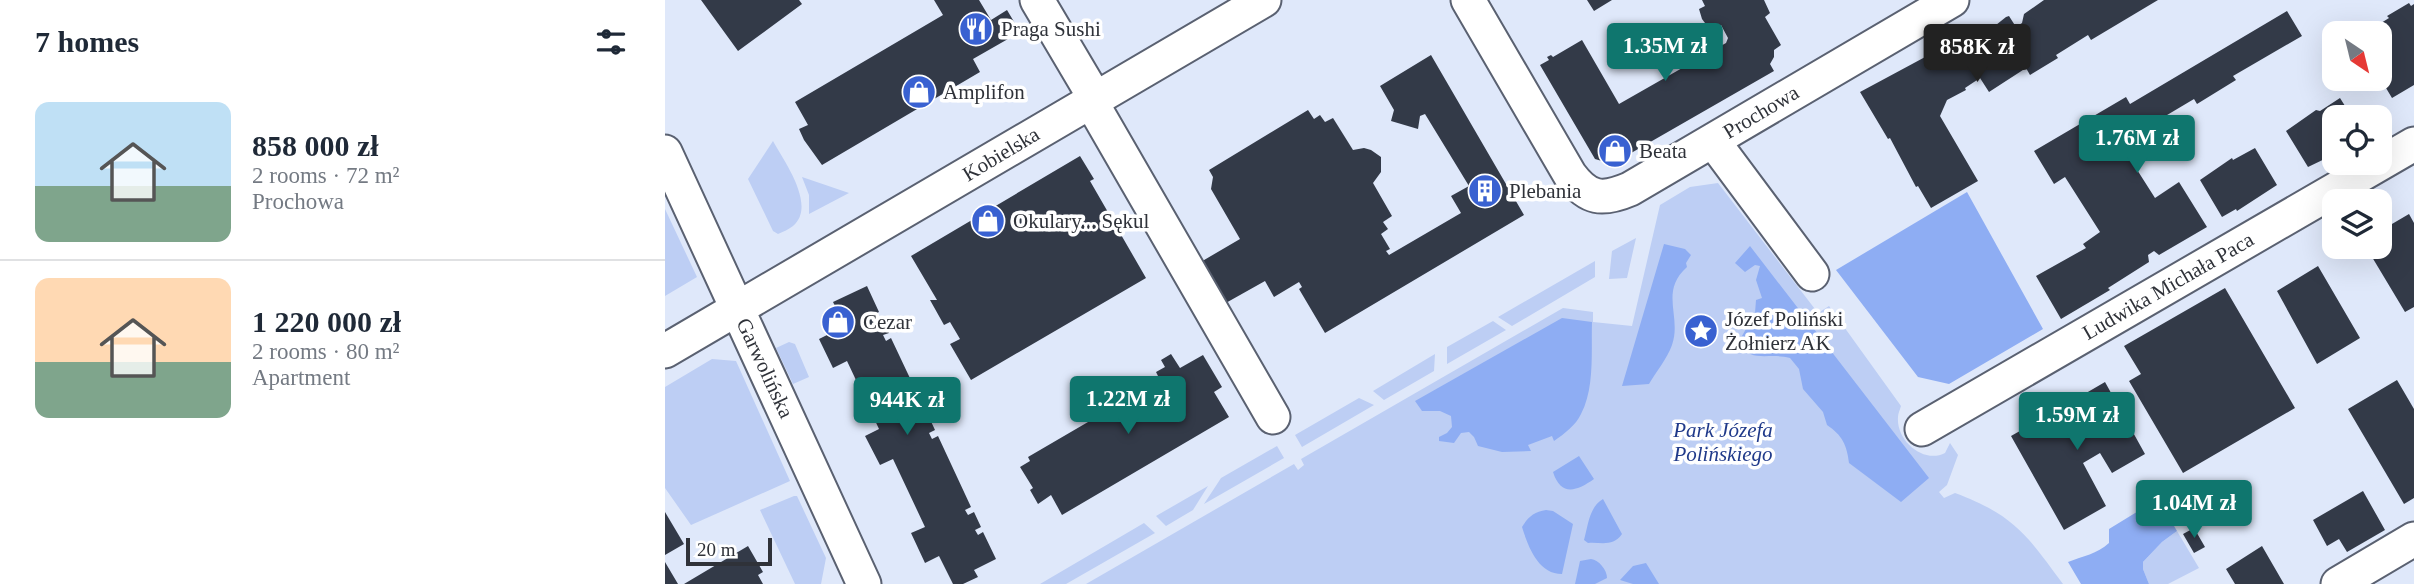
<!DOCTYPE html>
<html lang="en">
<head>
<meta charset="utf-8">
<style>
	body { margin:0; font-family:"Times New Roman",serif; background:#f2f2f3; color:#1f2937; height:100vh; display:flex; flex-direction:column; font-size:26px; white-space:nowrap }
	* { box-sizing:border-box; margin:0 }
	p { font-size:23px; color:#747a83 }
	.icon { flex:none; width:38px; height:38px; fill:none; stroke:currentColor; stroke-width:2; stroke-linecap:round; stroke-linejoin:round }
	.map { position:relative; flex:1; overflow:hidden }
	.details { display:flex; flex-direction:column; background:#fff; width:665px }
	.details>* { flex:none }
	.needle { width:46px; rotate:145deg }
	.controls { position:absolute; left:1657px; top:21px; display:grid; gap:14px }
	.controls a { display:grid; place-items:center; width:70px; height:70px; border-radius:14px; background:#fff; box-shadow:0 7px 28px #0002; font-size:35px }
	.scale { position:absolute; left:21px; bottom:18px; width:86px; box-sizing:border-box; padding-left:7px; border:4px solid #2f3239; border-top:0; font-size:19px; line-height:24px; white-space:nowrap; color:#2f3239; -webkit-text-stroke:5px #fff; paint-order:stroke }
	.price { position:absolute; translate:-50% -60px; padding:0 16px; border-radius:7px; background:#0f766e; color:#fff; font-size:23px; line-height:46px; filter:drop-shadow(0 2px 4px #0008) }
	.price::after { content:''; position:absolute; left:50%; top:42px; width:21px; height:16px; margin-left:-10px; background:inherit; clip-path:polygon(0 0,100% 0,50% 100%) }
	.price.on { background:#222; color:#fff }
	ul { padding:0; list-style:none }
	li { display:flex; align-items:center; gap:21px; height:175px; padding:0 35px }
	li+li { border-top:2px solid #e0e1e3 }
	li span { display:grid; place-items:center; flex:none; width:196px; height:140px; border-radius:14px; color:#555 }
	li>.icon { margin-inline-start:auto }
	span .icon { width:84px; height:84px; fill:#fffc; stroke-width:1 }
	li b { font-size:30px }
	h2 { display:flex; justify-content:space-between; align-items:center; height:84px; padding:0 35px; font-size:30px }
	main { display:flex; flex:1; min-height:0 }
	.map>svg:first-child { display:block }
	.green { fill:#bdcef4 }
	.forest { fill:#8eadf3 }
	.building { fill:#333a48 }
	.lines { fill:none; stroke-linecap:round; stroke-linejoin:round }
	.minor-casing { stroke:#5a6171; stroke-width:37 }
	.minor { stroke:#fff; stroke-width:33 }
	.labels { text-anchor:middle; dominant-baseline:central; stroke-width:7; stroke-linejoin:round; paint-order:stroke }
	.poi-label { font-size:21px; fill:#2f3239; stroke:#fff; text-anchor:start }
	.street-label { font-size:21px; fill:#2f3239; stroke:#fff }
	.park-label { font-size:21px; font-style:italic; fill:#203a8a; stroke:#fff }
</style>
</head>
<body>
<main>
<section class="details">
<h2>7 homes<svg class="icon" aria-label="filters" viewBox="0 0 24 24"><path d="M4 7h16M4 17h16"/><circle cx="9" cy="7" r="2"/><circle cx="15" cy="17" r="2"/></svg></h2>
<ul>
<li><span style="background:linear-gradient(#bfe0f5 60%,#7fa58c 0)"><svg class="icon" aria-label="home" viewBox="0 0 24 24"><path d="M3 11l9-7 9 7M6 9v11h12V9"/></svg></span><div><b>858 000 zł</b><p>2 rooms · 72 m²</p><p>Prochowa</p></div></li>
<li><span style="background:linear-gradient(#ffd9b3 60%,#7fa58c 0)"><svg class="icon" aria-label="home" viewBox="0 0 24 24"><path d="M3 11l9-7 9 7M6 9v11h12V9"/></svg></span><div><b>1 220 000 zł</b><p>2 rooms · 80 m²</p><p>Apartment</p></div></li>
</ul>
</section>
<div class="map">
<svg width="1749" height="584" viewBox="0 0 1749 584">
	<rect width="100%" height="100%" fill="#dfe8fa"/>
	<path class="green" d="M108,141C119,161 152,206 128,226C124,229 118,232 113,234L108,231L83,179Z
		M137,177L184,193L144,214V195Z
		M1053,183L1153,313L1164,306L1236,406C1235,410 1233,413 1233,417C1231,441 1259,464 1280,453L1285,443L1293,455L1282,485L1274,492L1279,498L1290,493C1349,515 1362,535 1398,584H421L629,464L633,470L639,465L636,459L898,308L928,312V322L967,326L995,205L1025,187Z
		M0,209L32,277L0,296Z
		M971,238L962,278L944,279L947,251Z
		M930,261V277L847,326L833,317Z
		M828,321L841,330L782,364V347Z
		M124,342L130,344L144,377L128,384L111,348Z
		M770,354L769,371L719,400L708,391Z
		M47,359L71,361L125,481L26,525L0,488V387Z
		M694,398L709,405L637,447L630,435Z
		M612,446L619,458L539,504L556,478Z
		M543,486L528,510L501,526L491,516Z
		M129,496H132L161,558L156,584H130L95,510Z
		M479,523L490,533L401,584H375Z
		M1512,531L1534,568L1503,584H1484L1478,569V562L1497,542Z"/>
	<path class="forest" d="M1302,192L1378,329L1284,384L1253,377L1171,270Z
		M999,244L1020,249L1026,255L1021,263L1022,267C994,292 1017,316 1007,345C1002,359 991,372 984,384L957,386Z
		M1085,246L1264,478L1236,502L1184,463C1182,445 1177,435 1162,425L1158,412L1138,389L1134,369L1125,358C1103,352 1087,364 1073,343L1090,313L1091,300L1097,298L1091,280L1095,266L1090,265L1080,272L1070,263Z
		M897,318L927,322C926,350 930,388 916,414C911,425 899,434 889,441L887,436L863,445L866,451L837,452L813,446L809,437L804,432L796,433L789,443L774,441V437L782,433L787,427L786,416L775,411H757L750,401Z
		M914,456L929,479C912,491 896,497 888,472Z
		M938,499L957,534C948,547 937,542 923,543L919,540C923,526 924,507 938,499Z
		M1493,499L1512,531L1497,542L1478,562V569L1484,584H1416L1403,562C1418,556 1432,554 1444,543V529Z
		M881,510L888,511L908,524L897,574C873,574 863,546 857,527C863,517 869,512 881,510Z
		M926,559C934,560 942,570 942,578L930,584H910L915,561Z
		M981,563L994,584H968L955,580L968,566Z"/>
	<path class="building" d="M36,0H134L137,4L73,51Z
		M269,0H314L326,20L342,10L355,32L308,59L315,72L157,165L139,140L134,129L143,125L130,102L278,15Z
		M922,0H947L929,11Z
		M1037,0H1099L1105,13L1100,17L1116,45L1109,50V57L1105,64L1109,71L947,164L930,159L875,65L884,60L882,57L886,55L888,57L917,40L954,104L1061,43L1063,38L1056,25L1046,31L1037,19L1034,9L1040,6Z
		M1379,0H1493L1426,40L1423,35L1391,55L1393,58L1365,75L1361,68L1324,92L1315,78L1300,88L1301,90L1282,100L1275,116L1313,181L1266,208L1253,186L1251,187L1225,138L1223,139L1195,92L1262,56L1261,53L1289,37L1298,52L1328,33L1331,25L1341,17L1344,16L1351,27L1357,23L1359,14Z
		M1744,3L1746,6L1749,4V85L1727,98L1715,78V59L1723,54L1715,41V33H1711L1708,28L1724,18L1722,16Z
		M1622,11L1637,36L1568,76L1571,80L1532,104L1529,99L1455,143L1490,198L1514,182L1542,227L1494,255L1489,251L1483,255L1484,262L1443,288L1445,290L1396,319L1371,276L1421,248L1418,244L1435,232L1400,177L1389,184L1369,151L1461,97L1465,104Z
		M766,55L859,215L660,333L634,289L637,287L634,282L609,297L600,281L559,304L534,263L575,239L546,189L548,177L544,170L643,110L649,119L655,115L660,122L668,118L688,150L699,148L706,150L716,157V172L708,183L727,216L718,222L723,229L716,234L725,249L721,251L724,255L796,213L786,196L804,186L760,114L755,116L753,129L726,121L729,110L715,86Z
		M1675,98L1687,117H1670V154L1643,167L1621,131L1651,110L1655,111Z
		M1590,148L1612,185L1572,211L1571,209L1557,217L1535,180L1567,158L1568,160Z
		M415,156L429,179L425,181L481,278L306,380L285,344L295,339L285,322L279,325L265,300H272L246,256Z
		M1744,214L1749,223V307L1740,312L1701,247H1715V231Z
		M1653,266L1695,338L1652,364L1612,291Z
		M202,286L214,312L208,315L211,321L217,318L224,333L218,335L221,341L226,338L260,410L254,413L257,418L263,415L270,430L264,433L267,439L273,436L306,507L300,510L303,515L309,512L316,527L310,530L313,535L318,532L331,559L309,570L313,577L298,584H288L274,556L260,563L246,533L260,527L228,459L215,465L200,436L214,429L182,361L168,368L154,339L168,332L160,315L172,310L168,302Z
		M1560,288L1630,408L1518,473L1464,381L1476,374L1459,346Z
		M506,354L515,368L538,355L557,387L549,392L564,417L397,515L386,495L373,504L365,490L368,488L355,467L365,461L363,457L495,380L491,372L500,367L496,360Z
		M1732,380L1749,409V498L1739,504L1683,409Z
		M1440,382L1480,454L1447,473L1435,453L1418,463L1441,506L1399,530L1346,436L1387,413L1389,417L1405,407L1404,403Z
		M1698,491L1720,530L1682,552L1674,539L1662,546L1648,520Z
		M0,512L19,544L0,555Z
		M1529,528L1540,547L1529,553L1518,534Z
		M83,546L98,572L93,575L98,584H19Z
		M1597,546L1619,584H1570L1561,569Z
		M0,562L13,584H0Z"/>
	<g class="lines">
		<g class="minor-casing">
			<path id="minor" d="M372,0L430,98
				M803,0L905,175C923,199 937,201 965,189L1287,0
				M425,100L608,417
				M1048,141L1147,274
				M0,152L199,584
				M0,351L599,0
				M1257,429L1749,144
				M1673,584L1749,539"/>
		</g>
		<use href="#minor" class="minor"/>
	</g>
	<defs>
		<g id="restaurant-disc" transform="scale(1.75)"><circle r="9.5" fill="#3961d1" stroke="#fff"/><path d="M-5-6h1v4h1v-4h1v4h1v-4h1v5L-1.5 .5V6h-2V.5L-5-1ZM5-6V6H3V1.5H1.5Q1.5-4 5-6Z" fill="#fff"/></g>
		<g id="shop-disc" transform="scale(1.75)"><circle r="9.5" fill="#3961d1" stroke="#fff"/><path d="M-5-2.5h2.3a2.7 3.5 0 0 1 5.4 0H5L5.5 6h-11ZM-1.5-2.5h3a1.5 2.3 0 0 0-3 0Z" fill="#fff"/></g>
		<g id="building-disc" transform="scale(1.75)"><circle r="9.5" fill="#3961d1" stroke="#fff"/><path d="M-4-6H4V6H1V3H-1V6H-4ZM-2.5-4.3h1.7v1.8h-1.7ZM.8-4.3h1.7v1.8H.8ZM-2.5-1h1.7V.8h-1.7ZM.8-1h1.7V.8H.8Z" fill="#fff"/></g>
		<g id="sight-disc" transform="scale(1.75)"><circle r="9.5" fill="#3961d1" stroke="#fff"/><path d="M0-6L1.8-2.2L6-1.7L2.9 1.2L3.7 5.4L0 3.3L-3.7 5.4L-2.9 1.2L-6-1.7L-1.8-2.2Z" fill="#fff"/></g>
	</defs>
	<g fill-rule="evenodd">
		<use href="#restaurant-disc" x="311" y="29"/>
		<use href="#shop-disc" x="254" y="92"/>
		<use href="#shop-disc" x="950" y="151"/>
		<use href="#building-disc" x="820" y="191"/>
		<use href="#shop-disc" x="323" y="221"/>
		<use href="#shop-disc" x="173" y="322"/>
		<use href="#sight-disc" x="1036" y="331"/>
	</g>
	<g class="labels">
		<g class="poi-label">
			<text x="336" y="29">Praga Sushi</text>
			<text x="278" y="92">Amplifon</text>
			<text x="974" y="151">Beata</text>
			<text x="844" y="191">Plebania</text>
			<text x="348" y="221">Okulary... Sękul</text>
			<text x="1060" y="319">Józef Poliński<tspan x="1060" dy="24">Żołnierz AK</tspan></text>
			<text x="198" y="322">Cezar</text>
		</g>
		<g class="street-label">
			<text transform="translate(1096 112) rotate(-31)">Prochowa</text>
			<text transform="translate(336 154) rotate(-31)">Kobielska</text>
			<text transform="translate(1503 286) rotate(-30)">Ludwika Michała Paca</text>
			<text transform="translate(100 368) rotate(65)">Garwolińska</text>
		</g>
		<g class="park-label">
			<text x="1058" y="430">Park Józefa<tspan x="1058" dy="24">Polińskiego</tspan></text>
		</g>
	</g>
</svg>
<div class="controls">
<a><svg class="needle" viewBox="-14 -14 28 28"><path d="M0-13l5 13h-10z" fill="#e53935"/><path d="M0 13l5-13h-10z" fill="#747a83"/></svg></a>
<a><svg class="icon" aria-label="locate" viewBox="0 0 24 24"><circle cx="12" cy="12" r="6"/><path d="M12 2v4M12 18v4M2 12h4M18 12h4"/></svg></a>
<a><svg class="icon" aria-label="layers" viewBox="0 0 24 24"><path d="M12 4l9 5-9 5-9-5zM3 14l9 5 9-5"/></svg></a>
</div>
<div class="scale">20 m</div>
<b class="price" style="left:1000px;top:83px">1.35M zł</b>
<b class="price on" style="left:1312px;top:84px">858K zł</b>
<b class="price" style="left:1472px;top:175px">1.76M zł</b>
<b class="price" style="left:463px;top:436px">1.22M zł</b>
<b class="price" style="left:242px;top:437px">944K zł</b>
<b class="price" style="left:1412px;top:452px">1.59M zł</b>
<b class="price" style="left:1529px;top:540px">1.04M zł</b>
</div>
</main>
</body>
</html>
